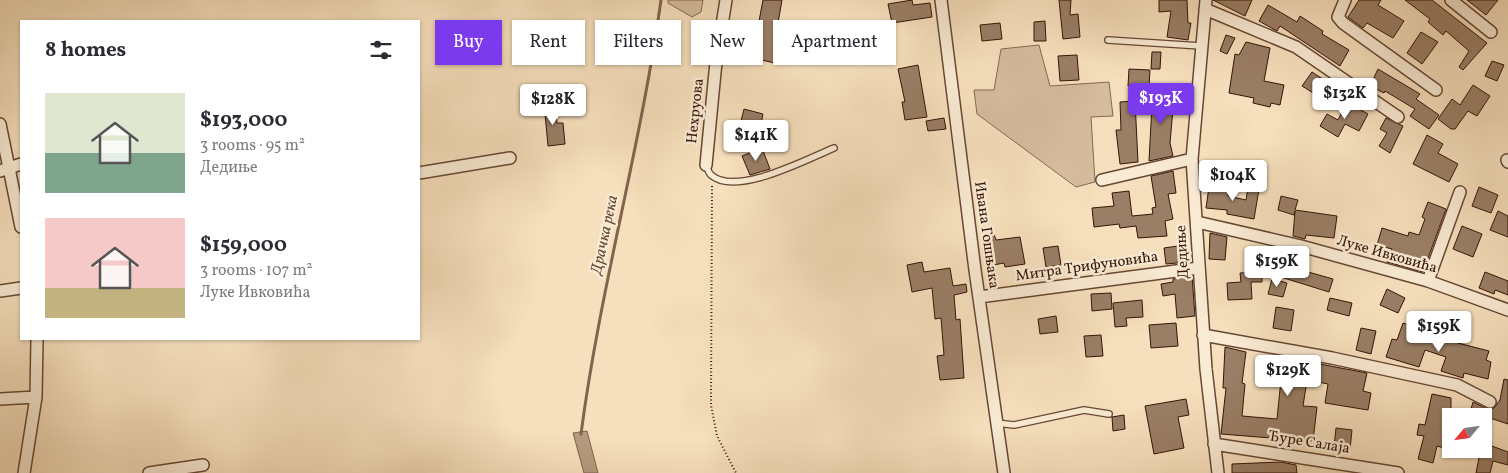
<!DOCTYPE html>
<html lang="en">
<head>
<meta charset="utf-8">
<style>
	body { margin:0; font-family:Vollkorn,serif; background:#f7f7f7; color:#2b2b33; height:100vh; display:flex; flex-direction:column; font-size:19px; white-space:nowrap }
	* { box-sizing:border-box; margin:0 }
	p { font-size:16px; color:#7c7c81 }
	.icon { flex:none; width:28px; height:28px; fill:none; stroke:currentColor; stroke-width:2; stroke-linecap:round; stroke-linejoin:round }
	.map { position:relative; flex:1; overflow:hidden }
	.details { position:absolute; left:20px; top:20px; width:400px; height:320px; display:flex; flex-direction:column; background:#fff; border-radius:0px; box-shadow:0 1px 4px #0004 }
	.details>* { flex:none }
	.top-card { position:absolute; left:435px; top:20px; width:475px; height:45px; display:flex; gap:10px }
	.needle { width:32px; rotate:241deg }
	.fabs { position:absolute; left:1442px; top:408px; display:grid; gap:10px }
	.fabs a { display:grid; place-items:center; width:50px; height:50px; border-radius:0px; background:#fff; box-shadow:0 1px 4px #0004; font-size:25px }
	.price { position:absolute; translate:-50% -42px; padding:0 11px; border-radius:5px; background:#fff; color:#222; font-size:16px; line-height:32px; filter:drop-shadow(0 1px 2px #0008) }
	.price::after { content:''; position:absolute; left:50%; top:30px; width:15px; height:11px; margin-left:-8px; background:inherit; clip-path:polygon(0 0,100% 0,50% 100%) }
	.price.active { background:#7c3aed; color:#fff }
	ul { padding:0; list-style:none }
	li { display:flex; align-items:center; gap:15px; height:125px; padding:0 25px }
	li span { display:grid; place-items:center; flex:none; width:140px; height:100px; border-radius:0px; color:#555 }
	li>.icon { margin-inline-start:auto }
	span .icon { width:60px; height:60px; fill:#fffc; stroke-width:1 }
	li b { font-size:21px }
	h2 { display:flex; justify-content:space-between; align-items:center; height:60px; padding:0 25px; font-size:21px }
	.tag { padding:0 18px; border-radius:0px; background:#fff; box-shadow:0 1px 4px #0004; font-size:18px; line-height:45px }
	.tag.active { background:#7c3aed; color:#fff }
	.map>svg:first-child { display:block }
	.green { fill:#d5bc9d; stroke:#866852 }
	.water { fill:#b59a7e; stroke:#82644e }
	.lines { fill:none; stroke-linecap:round; stroke-linejoin:round }
	.stream { stroke:#82644e; stroke-width:3 }
	.building { fill:#9a7e65; stroke:#361407 }
	.lane-casing { stroke:#664734; stroke-width:8 }
	.street-casing { stroke:#664734; stroke-width:14 }
	.path { stroke:#361407; stroke-width:2; stroke-dasharray:1 2.5; stroke-linecap:butt }
	.lane { stroke:#f9ead3; stroke-width:5.5 }
	.street { stroke:#f9ead3; stroke-width:11 }
	.labels { text-anchor:middle; dominant-baseline:central; stroke-width:5; stroke-linejoin:round; paint-order:stroke }
	.street-label { font-size:15px; fill:#361407; stroke:#f9ead3 }
	.water-label { font-size:16px; font-style:italic; fill:#694a37; stroke:#f9ead3 }
</style>
</head>
<body>
<div class="map">
<svg width="1508" height="473" viewBox="0 0 1508 473">
	<rect width="100%" height="100%" fill="#f6dfbc"/>
	<filter id="stains"><feTurbulence type="fractalNoise" baseFrequency=".004" numOctaves="4"/><feColorMatrix values="0 0 0 0 .2 0 0 0 0 .09 0 0 0 0 .02 0 0 0 .5 -.17"/></filter>
	<radialGradient id="worn" r=".72"><stop offset=".6" stop-color="#630" stop-opacity="0"/><stop offset="1" stop-color="#630" stop-opacity=".3"/></radialGradient>
	<path class="green" d="M668,0H703L701,12L692,17L668,3Z
		M1039,45L1050,86L1109,82L1113,116L1091,117L1095,182L1076,187L977,114L974,90H994L1001,49Z"/>
	<path class="water" d="M587,431L598,473H584L573,433Z"/>
	<g class="lines">
		<path class="stream" d="M581,434C600,288 641,146 661,0"/>
	</g>
	<path class="building" d="M763,0H782L774,46L778,47L775,63L752,58Z
		M912,0L913,5L930,3L932,17L892,23L888,4Z
		M1059,0H1071L1070,15L1078,14L1080,37L1063,39Z
		M1159,0H1187L1188,23H1191L1188,40L1167,37L1171,11L1159,12Z
		M1213,0H1252L1245,16Z
		M1359,0H1381L1378,5L1404,21L1393,38L1367,23L1363,28L1348,17Z
		M1405,0H1432L1487,43L1463,70L1459,67L1469,51L1446,31L1443,35L1428,22L1430,19Z
		M1467,0H1498L1486,15Z
		M1268,5L1297,22L1300,16L1323,31L1322,34L1349,50L1340,66L1280,26L1277,31L1259,21Z
		M1045,21L1046,41H1034V22Z
		M1000,23L1002,39L982,41L980,25Z
		M1421,32L1438,42L1422,64L1407,53Z
		M1226,35L1235,38L1227,54L1220,51Z
		M1246,42L1270,48L1264,81L1284,85L1280,105L1271,103L1270,107L1253,103L1254,98L1229,93L1235,54L1239,55Z
		M1152,52H1161L1160,69H1151Z
		M1077,55L1079,80L1060,81L1058,56Z
		M1492,61L1504,65L1497,81L1485,76Z
		M918,65L927,117L905,120L902,102H905L898,69Z
		M1129,69L1150,70L1149,86H1128Z
		M1378,69L1420,94L1416,99L1439,115L1429,129L1410,116L1415,109L1385,91L1384,93L1370,86Z
		M1312,72L1332,85L1323,99L1302,86Z
		M1473,85L1490,96L1477,116L1468,111L1455,129H1451L1438,119L1452,99L1460,105Z
		M1153,86L1169,87L1168,109H1173L1170,143L1173,156L1149,161Z
		M1135,101L1138,162L1120,164L1116,130H1121L1120,102Z
		M554,102L557,123H563L565,144L548,146L544,103Z
		M1347,102L1368,114L1359,131L1345,124L1338,137L1320,126L1327,114L1338,120Z
		M744,109L763,114L760,130L740,125Z
		M944,118L946,129L928,131L926,121Z
		M1386,118L1403,126L1390,153L1379,146L1387,133L1380,129Z
		M1427,135L1443,144L1438,153L1458,164L1449,182L1413,164Z
		M762,148L770,169L750,175L742,156Z
		M1173,171L1176,193L1168,194L1173,219L1165,221L1167,236L1138,238L1136,226L1120,228L1119,224L1094,227L1092,208L1114,206L1112,193L1129,191L1132,216L1153,214L1152,208L1156,207L1151,176Z
		M1209,187L1229,189L1228,196L1246,200L1248,188L1259,189L1254,219L1227,214V210L1206,208Z
		M1479,187L1498,195L1491,213L1472,206Z
		M1281,196L1298,200L1295,210L1337,216L1334,238L1306,235L1305,239L1293,236L1295,211L1294,215L1278,210Z
		M1428,202L1446,209L1423,272L1387,262L1392,249L1377,245L1382,228L1408,236L1409,232L1419,235L1425,219L1422,217Z
		M1498,211L1508,216V237L1490,230Z
		M1462,226L1482,234L1473,257L1453,249Z
		M1210,233L1227,237L1225,260L1209,259Z
		M994,234L996,240L1020,237L1025,264L1005,267L1004,263L988,266L983,237Z
		M1185,245L1187,262L1166,264L1164,248Z
		M1058,246L1061,265L1046,267L1043,248Z
		M922,262L924,272L950,268L953,286L966,284L967,292L954,295L956,320L960,319L964,378L940,380L937,356L944,355L941,318L935,319L932,288L912,292L907,265Z
		M1287,266L1333,279L1329,292L1284,278Z
		M1262,272V282H1251L1252,299L1228,300L1227,283L1241,282L1240,273Z
		M1485,272L1508,281V295L1495,290L1494,294L1479,288Z
		M1192,276L1195,316L1177,318L1175,294L1163,296L1161,284L1173,282V279Z
		M1272,279L1287,283L1283,297L1268,294Z
		M1387,289L1405,298L1398,313L1380,305Z
		M1111,293L1112,309L1092,311L1091,294Z
		M1330,298L1352,303L1349,316L1327,310Z
		M1142,300L1143,317L1126,318L1127,326L1115,327L1113,303Z
		M1276,307L1294,310L1291,331L1273,328Z
		M1056,316L1058,332L1040,334L1038,319Z
		M1176,323L1178,346L1151,348L1149,325Z
		M1403,323L1458,343L1489,351L1486,360L1491,362L1488,379L1464,373L1463,378L1441,371L1446,357L1425,350L1419,367L1386,357L1392,339L1397,340Z
		M1361,328L1376,331L1371,354L1356,350Z
		M1101,335L1103,356L1086,357L1084,336Z
		M1225,347L1246,352L1242,383L1245,384L1242,416L1277,419L1282,370L1263,367L1265,357L1283,359L1284,357L1288,358L1367,373L1363,391L1371,393L1368,410L1325,403L1328,384L1307,380L1303,406L1317,407L1313,441L1271,440V438L1221,434L1226,388H1223Z
		M1504,379L1508,380V424L1484,416H1469L1473,402L1487,409L1494,408L1500,400Z
		M1432,394L1451,398V450L1437,446L1433,463L1418,459L1424,436L1417,435L1419,424L1425,425Z
		M1186,399L1189,415L1178,417L1184,448L1154,454L1145,406Z
		M1124,415L1125,429L1113,431L1112,417Z
		M1336,428L1352,430L1350,449L1334,447Z
		M1484,443L1508,452V465L1493,461L1490,473H1476L1479,458L1457,451V449H1484Z
		M1281,462L1296,465L1297,473H1232V464Z"/>
	<g class="lines">
		<g class="lane-casing">
			<path id="lane" d="M1108,40L1201,46
				M706,165C707,168 709,173 711,175C736,197 807,159 834,148
				M996,423L1014,425L1084,410L1109,414"/>
		</g>
		<g class="street-casing">
			<path id="street" d="M941,0L975,270L1004,473
				M1206,0L1192,159L1206,369L1218,473
				M1345,0L1338,17L1343,23L1436,90
				M1451,0L1491,32
				M1205,9L1296,47L1398,117
				M0,124L21,227
				M1507,160L1508,162
				M706,165L716,62L726,0
				M0,171L21,164
				M419,173L510,158
				M1102,180L1192,159
				M1197,222L1301,246L1428,281L1508,310
				M1428,281L1460,192
				M0,291L21,288
				M979,297L1199,268
				M1203,335L1332,358L1457,385L1490,402
				M0,399L36,397
				M1214,444L1398,473
				M24,473L36,397L37,339
				M149,473L203,465"/>
		</g>
		<path class="path" d="M712,186L711,405L717,436L736,473"/>
		<use href="#lane" class="lane"/>
		<use href="#street" class="street"/>
	</g>
	<g class="labels">
		<g class="street-label">
			<text transform="translate(696 111) rotate(-84)">Нехруова</text>
			<text transform="translate(986 235) rotate(82)">Ивана Гошњака</text>
			<text transform="translate(1183 252) rotate(-93)">Дедиње</text>
			<text transform="translate(1387 255) rotate(16)">Луке Ивковића</text>
			<text transform="translate(1087 267) rotate(-8)">Митра Трифуновића</text>
			<text transform="translate(1309 443) rotate(9)">Ђуре Салаја</text>
		</g>
		<g class="water-label">
			<text transform="translate(605 235) rotate(-78)">Драчка река</text>
		</g>
	</g>
	<rect width="100%" height="100%" filter="url(#stains)"/>
	<rect width="100%" height="100%" fill="url(#worn)"/>
</svg>
<div class="fabs">
<a><svg class="needle" viewBox="-14 -14 28 28"><path d="M0-13l5 13h-10z" fill="#e53935"/><path d="M0 13l5-13h-10z" fill="#7c7c81"/></svg></a>
</div>
<b class="price" style="left:1345px;top:120px">$132K</b>
<b class="price active" style="left:1161px;top:125px">$193K</b>
<b class="price" style="left:553px;top:126px">$128K</b>
<b class="price" style="left:756px;top:162px">$141K</b>
<b class="price" style="left:1233px;top:202px">$104K</b>
<b class="price" style="left:1277px;top:288px">$159K</b>
<b class="price" style="left:1439px;top:353px">$159K</b>
<b class="price" style="left:1288px;top:397px">$129K</b>
<div class="top-card">
<a class="tag active">Buy</a>
<a class="tag">Rent</a>
<a class="tag">Filters</a>
<a class="tag">New</a>
<a class="tag">Apartment</a>
</div>
<section class="details">
<h2>8 homes<svg class="icon" aria-label="filters" viewBox="0 0 24 24"><path d="M4 7h16M4 17h16"/><circle cx="9" cy="7" r="2"/><circle cx="15" cy="17" r="2"/></svg></h2>
<ul>
<li><span style="background:linear-gradient(#dfe7d0 60%,#7fa58c 0)"><svg class="icon" aria-label="home" viewBox="0 0 24 24"><path d="M3 11l9-7 9 7M6 9v11h12V9"/></svg></span><div><b>$193,000</b><p>3 rooms · 95 m²</p><p>Дедиње</p></div></li>
<li><span style="background:linear-gradient(#f6c9c9 70%,#c2b280 0)"><svg class="icon" aria-label="home" viewBox="0 0 24 24"><path d="M3 11l9-7 9 7M6 9v11h12V9"/></svg></span><div><b>$159,000</b><p>3 rooms · 107 m²</p><p>Луке Ивковића</p></div></li>
</ul>
</section>
</div>
</body>
</html>
